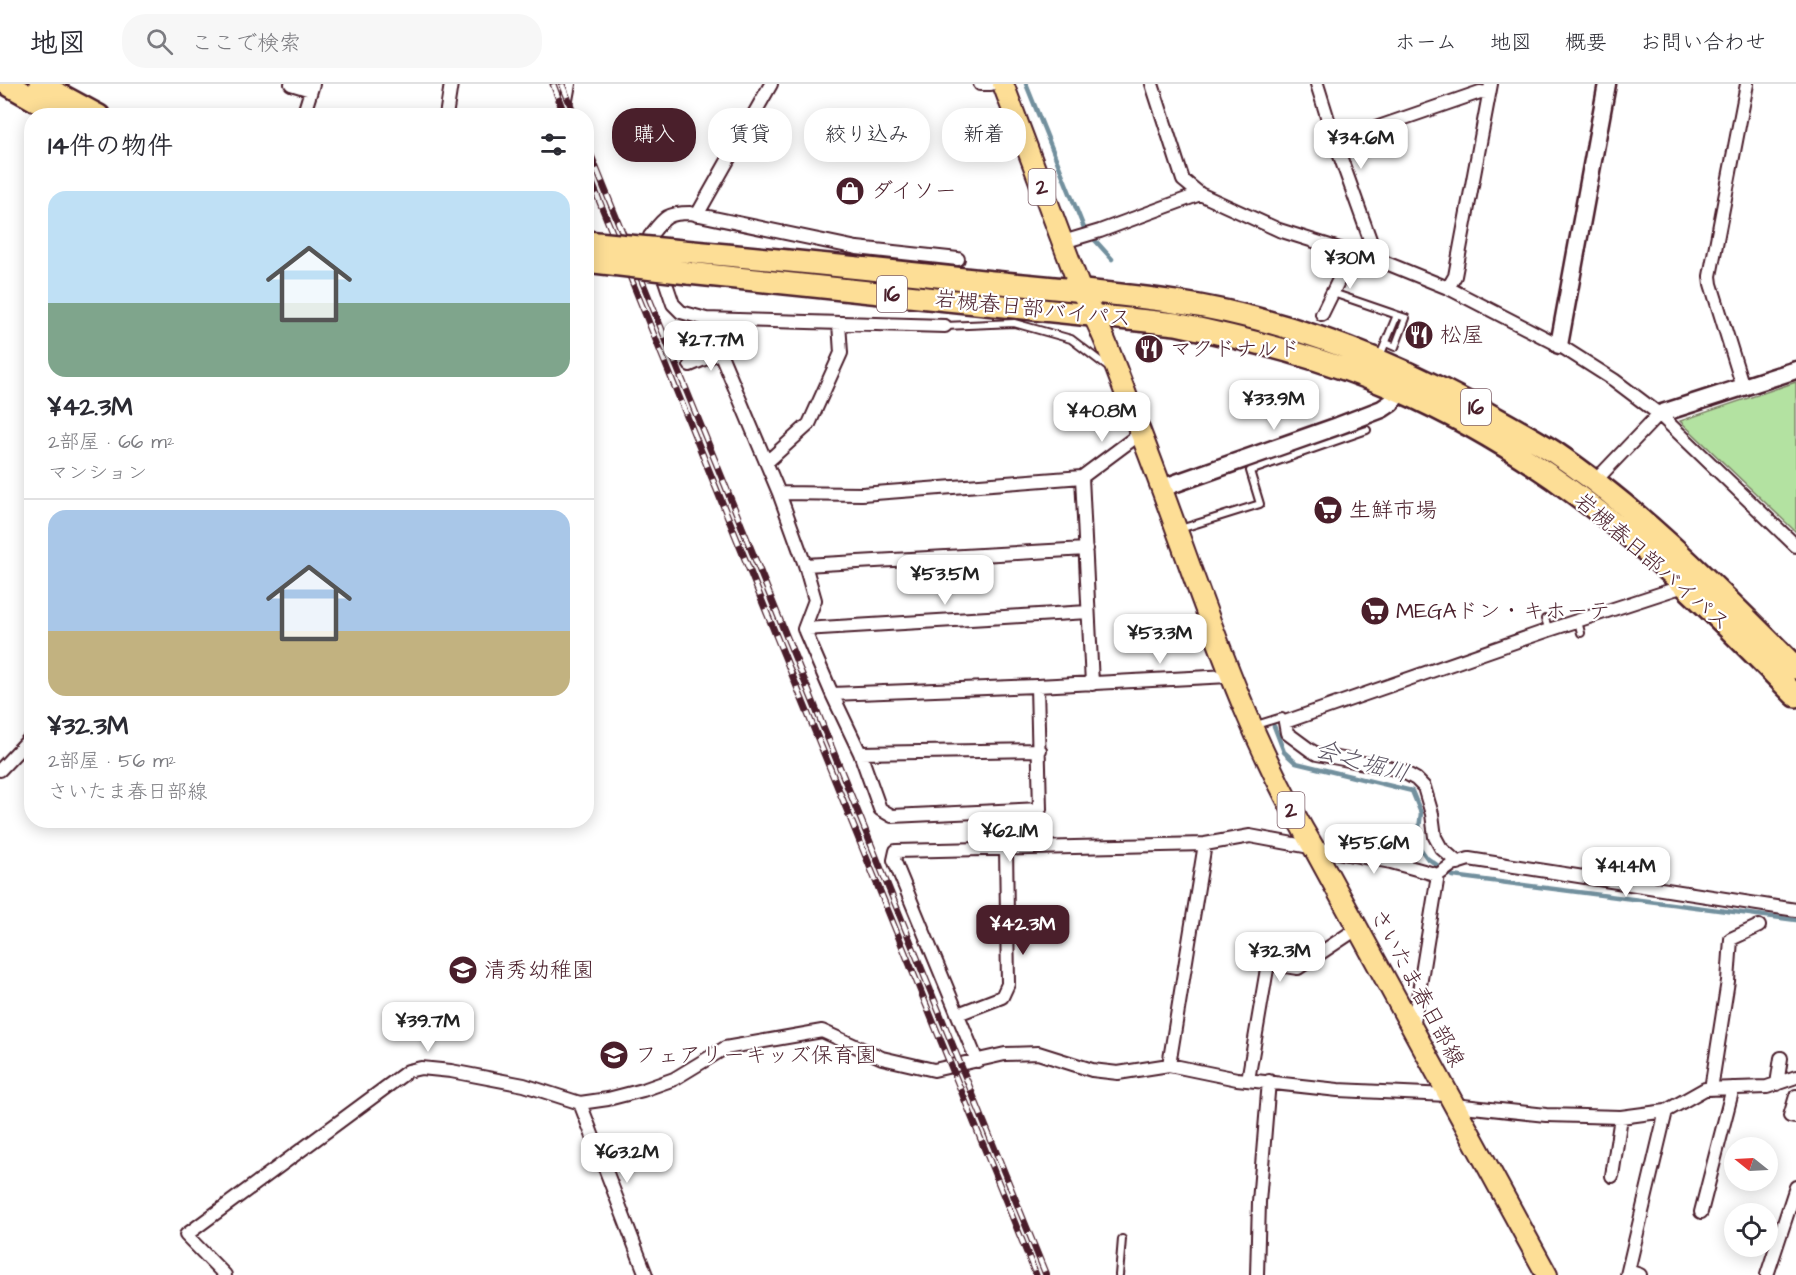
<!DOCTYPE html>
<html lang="ja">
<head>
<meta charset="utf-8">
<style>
	body { margin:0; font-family:"Architects Daughter","Klee One",sans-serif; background:#f7f7f7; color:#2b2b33; height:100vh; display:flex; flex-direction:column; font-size:22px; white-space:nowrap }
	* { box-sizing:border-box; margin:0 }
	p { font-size:20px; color:#7c7c81 }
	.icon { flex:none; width:33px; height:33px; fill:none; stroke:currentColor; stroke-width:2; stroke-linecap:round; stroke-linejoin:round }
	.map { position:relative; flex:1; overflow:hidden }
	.details { position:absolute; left:24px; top:24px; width:570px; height:720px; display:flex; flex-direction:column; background:#fff; border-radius:24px; box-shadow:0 3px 15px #0003 }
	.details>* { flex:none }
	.hud { position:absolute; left:612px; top:24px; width:570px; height:54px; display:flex; gap:12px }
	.needle { width:39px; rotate:288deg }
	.controls { position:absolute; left:1724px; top:1053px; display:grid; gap:12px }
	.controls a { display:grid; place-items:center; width:54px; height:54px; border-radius:50%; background:#fff; box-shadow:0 3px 15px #0003; font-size:30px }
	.price { position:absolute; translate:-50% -51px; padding:0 14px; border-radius:12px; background:#fff; color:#222; font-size:20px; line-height:39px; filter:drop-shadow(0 2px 3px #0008) }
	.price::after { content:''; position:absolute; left:50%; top:36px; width:18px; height:14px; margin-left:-9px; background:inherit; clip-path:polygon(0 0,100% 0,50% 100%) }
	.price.on { background:#4a1f2b; color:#fff }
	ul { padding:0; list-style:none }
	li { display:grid; align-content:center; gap:12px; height:318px; padding:0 24px }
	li+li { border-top:2px solid #e1e1e2 }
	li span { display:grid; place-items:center; height:186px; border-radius:18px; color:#555 }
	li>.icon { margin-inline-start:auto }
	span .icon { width:108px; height:108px; fill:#fffc; stroke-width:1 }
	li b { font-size:26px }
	h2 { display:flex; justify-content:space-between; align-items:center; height:72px; padding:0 24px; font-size:26px }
	.chip { padding:0 21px; border-radius:24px; background:#fff; box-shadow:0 3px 15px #0003; font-size:21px; line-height:54px }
	.chip.on { background:#4a1f2b; color:#fff }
	header { display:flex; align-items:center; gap:36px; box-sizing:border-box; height:84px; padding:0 30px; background:#fff; border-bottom:2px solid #e1e1e2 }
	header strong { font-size:28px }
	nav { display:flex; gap:33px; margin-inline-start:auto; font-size:21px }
	.search { width:420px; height:54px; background:#f7f7f7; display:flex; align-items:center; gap:15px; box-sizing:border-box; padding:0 21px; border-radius:24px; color:#7c7c81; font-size:22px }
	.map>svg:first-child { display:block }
	.green { fill:#b3e2a1; stroke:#7e8066; stroke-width:1.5 }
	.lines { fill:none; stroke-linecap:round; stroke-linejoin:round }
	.stream { stroke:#72909e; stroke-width:4.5 }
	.service-casing { stroke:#4a1f2b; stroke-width:10 }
	.minor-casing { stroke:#4a1f2b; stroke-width:16 }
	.tertiary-casing { stroke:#4a1f2b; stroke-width:21 }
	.primary-casing { stroke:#4a1f2b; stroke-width:24 }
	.trunk-casing { stroke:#4a1f2b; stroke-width:26 }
	.service { stroke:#fff; stroke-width:6 }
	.minor { stroke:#fff; stroke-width:12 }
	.tertiary { stroke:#fff; stroke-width:16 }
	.primary { stroke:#fdde96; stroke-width:20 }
	.trunk { stroke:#fdde96; stroke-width:21 }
	.rail-casing { stroke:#4a1f2b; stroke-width:7 }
	.rail { stroke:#fff; stroke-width:4.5; stroke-dasharray:14; stroke-linecap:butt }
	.trunk-bridge-casing { stroke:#4a1f2b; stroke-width:26; stroke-linecap:butt }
	.trunk-bridge { stroke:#fdde96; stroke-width:21 }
	.labels { text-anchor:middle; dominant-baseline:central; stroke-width:4.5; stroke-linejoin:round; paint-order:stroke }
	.shield { fill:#fff; stroke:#80626b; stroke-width:1.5 }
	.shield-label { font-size:21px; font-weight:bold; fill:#4a1f2b }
	.poi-label { font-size:22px; fill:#4a1f2b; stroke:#fff; text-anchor:start }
	.street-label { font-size:22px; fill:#4a1f2b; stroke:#fff }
	.water-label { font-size:24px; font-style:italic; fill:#5e5765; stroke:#fff }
</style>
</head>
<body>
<header>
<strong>地図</strong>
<div class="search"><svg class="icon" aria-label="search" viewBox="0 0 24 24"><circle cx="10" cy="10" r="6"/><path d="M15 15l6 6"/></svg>ここで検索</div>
<nav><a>ホーム</a><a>地図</a><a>概要</a><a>お問い合わせ</a></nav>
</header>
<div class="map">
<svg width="1796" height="1191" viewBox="0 0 1796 1191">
	<rect width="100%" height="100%" fill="#fff"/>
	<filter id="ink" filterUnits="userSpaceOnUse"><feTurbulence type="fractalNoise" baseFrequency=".0167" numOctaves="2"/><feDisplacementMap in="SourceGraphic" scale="12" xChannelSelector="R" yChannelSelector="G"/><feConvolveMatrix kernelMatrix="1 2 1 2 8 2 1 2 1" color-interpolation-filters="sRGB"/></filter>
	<g filter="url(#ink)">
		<path class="green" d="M1796,298V448L1680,337Z"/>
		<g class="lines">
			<path class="stream" d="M1026,0L1084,144L1112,175
				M1274,642L1284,668L1296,679L1412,707L1421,729L1417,760L1427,774L1453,792L1796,836"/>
			<g class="service-casing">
				<path id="service" d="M1333,209L1397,231L1380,272
					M945,242L1014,239L1071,255L1109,284
					M1386,259L1395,263L1406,234L1397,231
					M1180,445L1260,420L1250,387L1367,346
					M1545,535L1549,546
					M1578,537L1581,549
					M1256,641L1282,633L1285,637
					M1119,1191L1122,1155"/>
			</g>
			<g class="minor-casing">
				<path id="minor" d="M291,0L311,6
					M980,0H991
					M1152,0L1183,96L1200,110L1279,146L1352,169L1369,172L1448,204L1559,261L1614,296L1659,330L1796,462
					M1317,0L1335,58L1372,161L1369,172
					M303,32L313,0
					M446,32L451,0
					M563,32L569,0
					M1335,58L1480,8L1489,9
					M697,131L771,0
					M1063,158L1100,147L1200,110
					M1448,204L1455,192L1491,0
					M1322,230L1352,169
					M706,235L681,228L673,220L650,152C664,134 666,129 690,129L857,164L958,175
					M690,281L721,268
					M1743,303L1711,200L1710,192L1747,0
					M767,378L809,340L841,269L839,239
					M1082,393L1092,600
					M1595,397L1659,330
					M779,409L706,235L945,242
					M805,481L1086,465
					M804,545L1088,528
					M1037,602L1040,725L892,732L880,725L860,669L832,610L804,545L815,516L805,481L779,409L862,410L1082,393L1141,349
					M832,610L1037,602L1229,592
					M860,669L1040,666
					M0,686L32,652
					M1458,779L1441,764L1435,753L1432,730L1424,703L1416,695L1400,686L1317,670L1310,666L1287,649L1285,638L1549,546L1684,502
					M958,930L1002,913L1008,900L1006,764
					M1413,944L1438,791L1453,780L1469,775L1796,826
					M977,977L894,776L896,767L1205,760L1250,752L1391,778L1438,791
					M1169,981L1205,760
					M1248,996L1268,879L1298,884L1358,844
					M1777,1000L1781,974
					M1711,1005L1728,897L1731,855L1759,842
					M1796,1012L1790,1032L1796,1033
					M580,1019L646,1191
					M1454,1021L1546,1031L1621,1033L1666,1027L1705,1005L1767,1003L1796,993
					M1612,1092L1621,1033
					M1701,1128L1733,1004
					M1628,1187L1640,1191
					M225,1191L186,1151L408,987L421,984L451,987L524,1001L580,1019L608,1015L643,1006L674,995L725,964L822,947L882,974L934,986L1005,970L1038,969L1092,986L1118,989L1169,981L1237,995L1338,1006L1448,1011
					M1257,1191L1259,1118L1269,997
					M1627,1191L1666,1027
					M1767,1191L1796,1103"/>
			</g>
			<g class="tertiary-casing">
				<path id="tertiary" d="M1559,261L1607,0
					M1659,330L1796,286
					M1162,404L1338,342L1382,325L1391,319L1400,307"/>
			</g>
			<g class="primary-casing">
				<path id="primary" d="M1003,0L1081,207C1104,248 1119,293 1136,337C1193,481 1235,633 1315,766L1547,1191"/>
			</g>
			<g class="trunk-casing">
				<path id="trunk" d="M7,0L63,32
					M40,0L99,32
					M693,168C793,177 892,187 992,198C1053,204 1114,209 1175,218C1290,235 1401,280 1501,337C1519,347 1537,357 1554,368C1643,428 1720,508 1796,584
					M688,189L1176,240C1252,256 1327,275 1398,306C1464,335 1529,374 1586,418C1662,475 1729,544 1796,612"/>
			</g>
			<use href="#service" class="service"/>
			<use href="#minor" class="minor"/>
			<use href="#tertiary" class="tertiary"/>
			<use href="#primary" class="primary"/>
			<use href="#trunk" class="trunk"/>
			<g class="rail-casing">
				<path id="rail" d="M553,0L565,32
					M562,0L575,32
					M586,59L1046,1191
					M586,84L1036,1191"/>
			</g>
			<use href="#rail" class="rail"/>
			<g class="trunk-bridge-casing">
				<path id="trunk-bridge" d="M586,158L693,168
					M586,177L688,189"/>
			</g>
			<use href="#trunk-bridge" class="trunk-bridge"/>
		</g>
	</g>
	<defs>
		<g id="shop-disc" transform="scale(1.5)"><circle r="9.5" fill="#4a1f2b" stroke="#fff"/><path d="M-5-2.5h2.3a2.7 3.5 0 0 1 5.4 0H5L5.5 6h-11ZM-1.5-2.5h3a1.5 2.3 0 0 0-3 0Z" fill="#fff"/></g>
		<g id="restaurant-disc" transform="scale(1.5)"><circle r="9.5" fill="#4a1f2b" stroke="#fff"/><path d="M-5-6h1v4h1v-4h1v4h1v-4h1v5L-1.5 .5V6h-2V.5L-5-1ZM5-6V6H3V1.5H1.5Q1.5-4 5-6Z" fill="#fff"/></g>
		<g id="supermarket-disc" transform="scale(1.5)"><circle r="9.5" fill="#4a1f2b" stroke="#fff"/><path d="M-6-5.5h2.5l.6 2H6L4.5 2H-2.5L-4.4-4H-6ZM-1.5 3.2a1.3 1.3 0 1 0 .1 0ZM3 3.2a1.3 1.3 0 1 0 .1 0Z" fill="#fff"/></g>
		<g id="school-disc" transform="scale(1.5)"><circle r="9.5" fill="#4a1f2b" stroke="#fff"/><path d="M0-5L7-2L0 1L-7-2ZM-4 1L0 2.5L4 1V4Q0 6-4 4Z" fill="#fff"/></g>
	</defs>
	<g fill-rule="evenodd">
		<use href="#shop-disc" x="850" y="107"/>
		<use href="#restaurant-disc" x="1419" y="251"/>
		<use href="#restaurant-disc" x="1149" y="265"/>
		<use href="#supermarket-disc" x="1328" y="426"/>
		<use href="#supermarket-disc" x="1375" y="527"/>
		<use href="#school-disc" x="463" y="886"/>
		<use href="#school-disc" x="614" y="971"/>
	</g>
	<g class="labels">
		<g class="shield">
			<rect x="1028.5" y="85" width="27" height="36" rx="4.5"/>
			<rect x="877" y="192" width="30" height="36" rx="4.5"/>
			<rect x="1461" y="305" width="30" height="36" rx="4.5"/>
			<rect x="1277.5" y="708" width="27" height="36" rx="4.5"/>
		</g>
		<g class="shield-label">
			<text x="1042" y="103">2</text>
			<text x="892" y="210">16</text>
			<text x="1476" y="323">16</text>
			<text x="1291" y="726">2</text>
		</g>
		<g class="poi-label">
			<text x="871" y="107">ダイソー</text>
			<text x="1440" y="251">松屋</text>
			<text x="1170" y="265">マクドナルド</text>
			<text x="1349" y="426">生鮮市場</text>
			<text x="1396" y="527">MEGAドン・キホーテ</text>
			<text x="484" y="886">清秀幼稚園</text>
			<text x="635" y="971">フェアリーキッズ保育園</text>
		</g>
		<g class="street-label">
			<text transform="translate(1033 225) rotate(6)">岩槻春日部バイパス</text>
			<text transform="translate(1652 478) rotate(41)">岩槻春日部バイパス</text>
			<text transform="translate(1417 904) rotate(62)">さいたま春日部線</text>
		</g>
		<g class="water-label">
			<text transform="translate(1362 678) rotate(16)">会之堀川</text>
		</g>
	</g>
</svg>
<div class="controls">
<a><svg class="needle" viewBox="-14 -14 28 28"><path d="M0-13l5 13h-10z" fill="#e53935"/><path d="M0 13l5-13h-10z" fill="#7c7c81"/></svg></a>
<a><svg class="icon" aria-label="locate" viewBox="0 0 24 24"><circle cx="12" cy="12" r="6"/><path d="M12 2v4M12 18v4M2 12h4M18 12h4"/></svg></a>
</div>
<b class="price" style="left:1361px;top:86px">¥34.6M</b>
<b class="price" style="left:1350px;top:206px">¥30M</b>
<b class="price" style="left:711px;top:288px">¥27.7M</b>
<b class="price" style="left:1274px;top:347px">¥33.9M</b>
<b class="price" style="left:1102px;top:359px">¥40.8M</b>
<b class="price" style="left:945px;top:522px">¥53.5M</b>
<b class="price" style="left:1160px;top:581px">¥53.3M</b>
<b class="price" style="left:1010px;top:779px">¥62.1M</b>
<b class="price" style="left:1374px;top:791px">¥55.6M</b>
<b class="price" style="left:1626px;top:814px">¥41.4M</b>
<b class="price on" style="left:1023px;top:872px">¥42.3M</b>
<b class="price" style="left:1280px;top:899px">¥32.3M</b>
<b class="price" style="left:428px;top:969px">¥39.7M</b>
<b class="price" style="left:627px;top:1100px">¥63.2M</b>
<div class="hud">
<a class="chip on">購入</a>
<a class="chip">賃貸</a>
<a class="chip">絞り込み</a>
<a class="chip">新着</a>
</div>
<section class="details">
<h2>14件の物件<svg class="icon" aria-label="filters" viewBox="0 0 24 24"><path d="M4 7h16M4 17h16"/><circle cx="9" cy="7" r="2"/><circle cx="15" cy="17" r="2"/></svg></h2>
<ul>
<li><span style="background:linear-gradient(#bfe0f5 60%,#7fa58c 0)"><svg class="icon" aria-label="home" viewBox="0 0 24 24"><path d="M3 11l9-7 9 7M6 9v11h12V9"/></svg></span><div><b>¥42.3M</b><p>2部屋 · 66 m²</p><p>マンション</p></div></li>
<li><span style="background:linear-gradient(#a9c7e8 65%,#c2b280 0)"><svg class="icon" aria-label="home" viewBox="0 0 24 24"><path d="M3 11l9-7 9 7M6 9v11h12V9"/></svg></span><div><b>¥32.3M</b><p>2部屋 · 56 m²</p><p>さいたま春日部線</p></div></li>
</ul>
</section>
</div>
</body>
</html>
